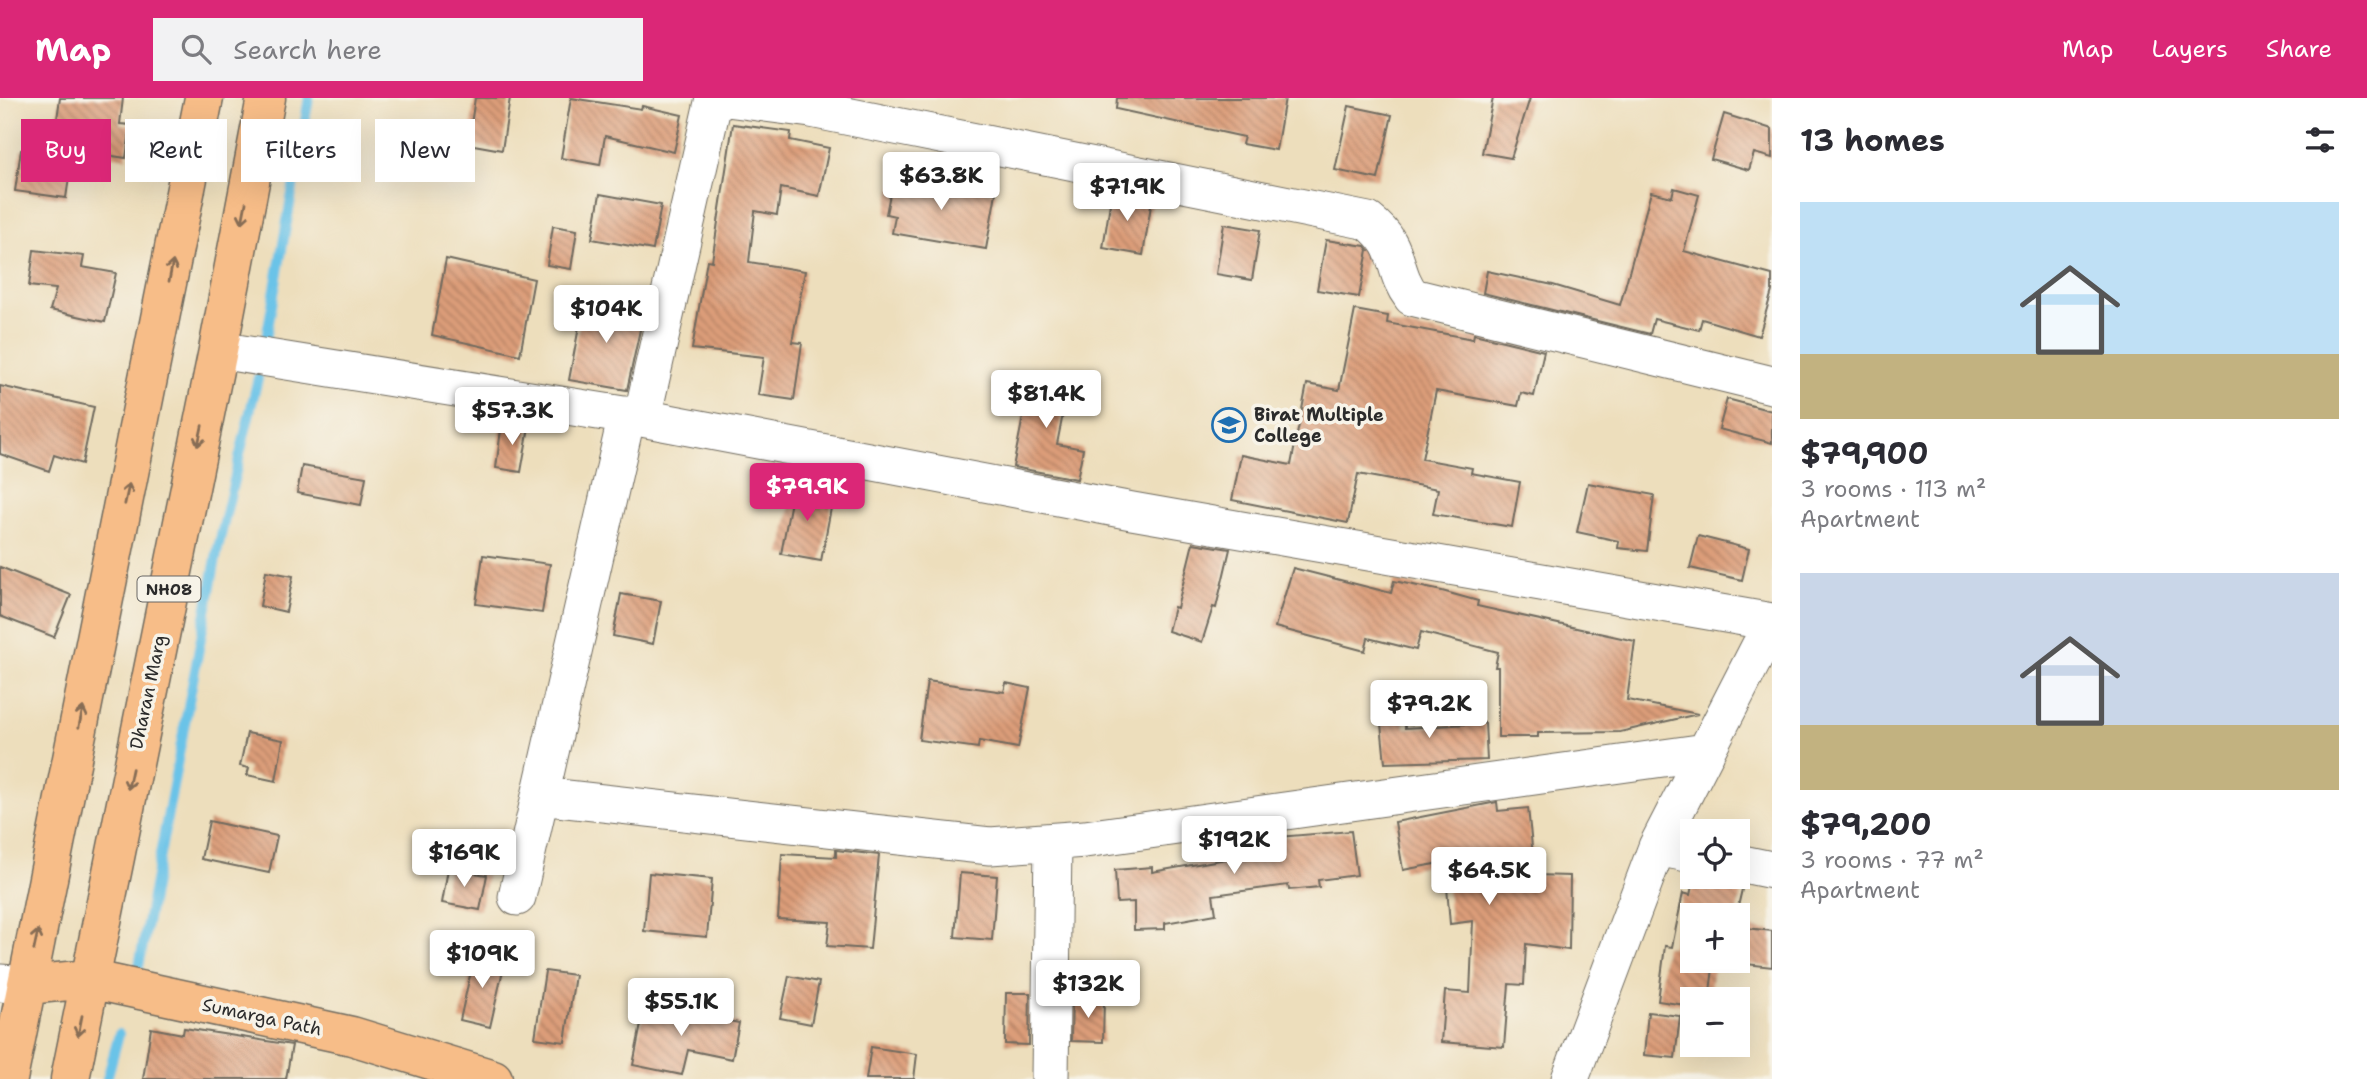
<!DOCTYPE html>
<html lang="en">
<head>
<meta charset="utf-8">
<style>
	body { margin:0; font-family:"Shantell Sans",sans-serif; background:#f2f2f3; color:#2b2b33; height:100vh; display:flex; flex-direction:column; font-size:26px; white-space:nowrap }
	* { box-sizing:border-box; margin:0 }
	p { font-size:23px; color:#7c7c81 }
	.icon { flex:none; width:38px; height:38px; fill:none; stroke:currentColor; stroke-width:2; stroke-linecap:round; stroke-linejoin:round }
	.map { position:relative; flex:1; overflow:hidden }
	.drawer { display:flex; flex-direction:column; background:#fff; width:595px }
	.drawer>* { flex:none }
	.guide { position:absolute; left:21px; top:21px; width:665px; height:63px; display:flex; gap:14px }
	.tools { position:absolute; left:1680px; top:721px; display:grid; gap:14px }
	.tools a { display:grid; place-items:center; width:70px; height:70px; border-radius:0px; background:#fff; box-shadow:0 7px 28px #0002; font-size:35px }
	.price { position:absolute; translate:-50% -60px; padding:0 16px; border-radius:7px; background:#fff; color:#222; font-size:23px; line-height:46px; filter:drop-shadow(0 2px 4px #0008) }
	.price::after { content:''; position:absolute; left:50%; top:42px; width:21px; height:16px; margin-left:-10px; background:inherit; clip-path:polygon(0 0,100% 0,50% 100%) }
	.price.selected { background:#db2777; color:#fff }
	ul { padding:0; list-style:none }
	li { display:grid; align-content:center; gap:14px; height:371px; padding:0 28px }
	li span { display:grid; place-items:center; height:217px; border-radius:0px; color:#555 }
	li>.icon { margin-inline-start:auto }
	span .icon { width:126px; height:126px; fill:#fffc; stroke-width:1 }
	li b { font-size:30px }
	h2 { display:flex; justify-content:space-between; align-items:center; height:84px; padding:0 28px; font-size:30px }
	.pill { padding:0 24px; border-radius:0px; background:#fff; box-shadow:0 7px 28px #0002; font-size:24px; line-height:63px }
	.pill.selected { background:#db2777; color:#fff }
	header { display:flex; align-items:center; gap:42px; box-sizing:border-box; height:98px; padding:0 35px; background:#db2777; color:#fff }
	header strong { font-size:33px }
	nav { display:flex; gap:38px; margin-inline-start:auto; font-size:24px }
	.search { width:490px; height:63px; background:#f2f2f3; display:flex; align-items:center; gap:18px; box-sizing:border-box; padding:0 24px; border-radius:0px; color:#7c7c81; font-size:26px }
	main { display:flex; flex:1; min-height:0 }
	.map>svg:first-child { display:block }
	.lines { fill:none; stroke-linecap:round; stroke-linejoin:round }
	.stream { stroke:#6ac3e8; stroke-width:10 }
	.building { fill:url(#building-back-hatch) }
	.minor-casing { stroke:#6f6a5e; stroke-width:39 }
	.major-casing { stroke:#6f6a5e; stroke-width:41 }
	.minor { stroke:#fff; stroke-width:37 }
	.major { stroke:#f7bd88; stroke-width:38 }
	.oneway { stroke:#876d55 }
	.labels { text-anchor:middle; dominant-baseline:central; stroke-width:7; stroke-linejoin:round; paint-order:stroke }
	.shield { fill:#f7f3e8; stroke:#686764; stroke-width:2 }
	.shield-label { font-size:16px; font-weight:bold; fill:#2b2b2b }
	.poi-label { font-size:18px; font-weight:bold; fill:#2b2b2b; stroke:#f7f3e8; text-anchor:start }
	.street-label { font-size:18px; fill:#2b2b2b; stroke:#f7f3e8 }
</style>
</head>
<body>
<header>
<strong>Map</strong>
<div class="search"><svg class="icon" aria-label="search" viewBox="0 0 24 24"><circle cx="10" cy="10" r="6"/><path d="M15 15l6 6"/></svg>Search here</div>
<nav><a>Map</a><a>Layers</a><a>Share</a></nav>
</header>
<main>
<div class="map">
<svg width="1772" height="981" viewBox="0 0 1772 981">
	<defs>
		<pattern id="building-back-hatch" width="6" height="6" patternUnits="userSpaceOnUse" patternTransform="scale(1.75)"><rect width="6" height="6" fill="#dc9d79"/><path d="M-1 5l2 2M0 0l6 6M5-1l2 2" fill="none" stroke="#b38063"/></pattern>
	</defs>
	<rect width="100%" height="100%" fill="#f7f3e8"/>
	<filter id="ink" filterUnits="userSpaceOnUse"><feTurbulence type="fractalNoise" baseFrequency=".0143" numOctaves="2"/><feDisplacementMap in="SourceGraphic" scale="14" xChannelSelector="R" yChannelSelector="G"/><feConvolveMatrix kernelMatrix="1 2 1 2 8 2 1 2 1" color-interpolation-filters="sRGB"/></filter>
	<filter id="wash" filterUnits="userSpaceOnUse"><feTurbulence type="fractalNoise" baseFrequency=".00686" numOctaves="4" result="noise"/><feDisplacementMap in="SourceGraphic" scale="28" xChannelSelector="R" yChannelSelector="G"/><feGaussianBlur stdDeviation="1.57" result="paint"/><feColorMatrix in="noise" values="0 0 0 0 0 0 0 0 0 0 0 0 0 0 0 0 0 1.4 0 .05"/><feComposite in="paint" operator="in"/></filter>
	<g filter="url(#wash)">
		<rect width="100%" height="100%" fill="#eddebc"/>
		<g class="lines">
			<path class="stream" d="M266,241L309,0
				M139,868L218,450L258,280
				M107,981L119,936"/>
		</g>
		<g id="blocks">
			<path class="building" d="M60,0H123L120,26L131,27L126,60L53,49Z
				M475,0H510L502,52L468,46Z
				M571,0L641,11L642,8L682,17L674,54L605,38L600,67L561,60Z
				M1117,0H1285L1276,52L1242,46L1244,39L1116,11Z
				M1493,0H1530L1511,60L1482,55Z
				M1349,8L1392,17L1378,81L1335,72Z
				M1724,16L1772,31V60L1754,55L1749,72L1711,61Z
				M390,22L429,27L423,68L384,62Z
				M733,26L791,34L790,42L829,50L819,98L781,90L777,117L755,113L749,164L805,173L792,244L802,245L794,302L758,297L764,259L692,251L707,162L712,163Z
				M21,52L72,59L66,100L15,93Z
				M894,76L996,95L986,151L892,135L895,118L886,116Z
				M1674,90L1699,97L1684,153L1772,177V193L1759,238L1702,221L1699,232L1654,221L1650,236L1483,195L1487,173L1553,187L1620,207L1651,94L1672,99Z
				M1112,93L1152,101L1143,157L1103,150Z
				M600,96L661,107L653,152L592,141Z
				M1224,126L1260,132L1252,182L1216,176Z
				M553,128L577,132L571,171L547,167Z
				M1326,142L1365,148L1368,152L1359,199L1317,192Z
				M34,152L84,158L82,169L116,175L105,224L50,212L56,191L29,188Z
				M446,161L534,181L520,257L432,237Z
				M584,202L644,213L627,292L569,282Z
				M1355,212L1388,218L1387,225L1473,241L1474,236L1544,253L1534,298L1521,295L1518,308L1436,293L1422,361L1472,370L1471,375L1520,384L1512,429L1433,416L1438,391L1358,376L1348,425L1232,402L1241,357L1291,367L1307,286L1339,292Z
				M1032,274L1070,281L1057,346L1083,351L1077,381L1013,369Z
				M0,288L94,309L82,366L54,357L49,373L0,356Z
				M1727,301L1772,313V345L1719,331Z
				M502,324L529,329L521,374L496,370Z
				M302,368L366,379L361,407L297,395Z
				M1588,385L1654,397L1647,453L1618,450L1619,443L1577,434Z
				M794,387L834,394L821,463L781,456Z
				M1698,438L1749,451L1742,482L1690,470Z
				M1193,445L1230,451L1216,510L1213,509L1202,544L1168,533L1174,509L1177,510Z
				M483,457L550,466L542,515L476,506Z
				M0,469L71,497L54,539L0,518Z
				M1293,470L1391,495L1394,483L1442,493L1478,503L1477,508L1635,543L1627,602L1698,616L1620,634L1538,635V639H1498V569H1495L1498,554L1421,534L1416,552L1368,540L1365,553L1275,529Z
				M266,473L293,478L286,514L260,508Z
				M621,496L661,503L653,546L613,538Z
				M927,583L1004,594L1006,585L1030,590L1018,650L979,643L978,650L919,642Z
				M1404,604L1405,630L1485,625L1487,662L1385,665L1379,606Z
				M247,635L283,642L276,683L247,677L249,670L240,668Z
				M1497,704L1498,713L1528,710L1535,777L1570,778L1569,852L1526,846L1524,887L1509,886L1504,949L1441,944L1445,893L1470,895L1473,823L1450,826L1445,764L1403,772L1395,724Z
				M209,723L277,738L269,775L201,761Z
				M1351,733L1357,777L1318,782L1319,789L1289,792L1288,787L1213,797L1216,816L1165,825V831L1134,832V804L1117,805L1115,772L1152,769V774L1232,760L1230,743Z
				M836,752L879,757L870,851L827,848L830,824L778,821L782,756L836,759Z
				M448,771L487,777L480,812L442,805Z
				M649,775L712,781L707,839L644,833Z
				M960,775L997,778L992,842L955,839Z
				M1694,779H1723L1743,787L1736,817H1692V863H1714L1709,901H1692V908L1658,903L1665,848L1672,849L1683,795L1690,797Z
				M1738,829L1772,833V869L1720,863H1738Z
				M475,855L505,863L490,929L460,922Z
				M545,873L575,877L565,944L535,940Z
				M789,878L819,884L811,926L780,920Z
				M1006,895H1030L1029,947L1005,946Z
				M1072,899L1104,900L1103,944L1071,943Z
				M645,906L739,925L732,961L688,952L682,977L633,967Z
				M1648,914L1680,918L1675,960L1644,957Z
				M151,930L183,936L184,930L292,947L286,981H143Z
				M871,949L917,956L914,981H866Z"/>
		</g>
	</g>
	<g filter="url(#ink)">
		<use href="#blocks" fill-opacity="0" stroke="#6f6a5e" stroke-width="2"/>
		<g class="lines">
			<g class="minor-casing">
				<path id="minor" d="M727,0L811,11L1368,123C1403,150 1390,170 1412,199L1772,287
					M218,252L642,320L1132,413L1772,524
					M642,320L714,0
					M540,698L990,748L1085,741L1706,654
					M1657,749L1692,756
					M1738,765L1772,772
					M517,799L627,317
					M0,885L27,887
					M1050,981L1053,744
					M1570,981L1657,749L1772,525"/>
			</g>
			<g class="major-casing">
				<path id="major" d="M27,887L89,881L352,938L493,981
					M8,981L204,0
					M70,981L218,252L266,0"/>
			</g>
			<use href="#minor" class="minor"/>
			<use href="#major" class="major"/>
		</g>
		<defs><path id="oneway-shaft" d="M-6 0H5M1.5-3L5.5 0L1.5 3" fill="none" stroke-width="1.6" stroke-linecap="round" stroke-linejoin="round" transform="scale(1.75)"/></defs>
		<g class="oneway">
			<use href="#oneway-shaft" transform="translate(244 115) rotate(101)"/>
			<use href="#oneway-shaft" transform="translate(171 173) rotate(-79)"/>
			<use href="#oneway-shaft" transform="translate(200 338) rotate(102)"/>
			<use href="#oneway-shaft" transform="translate(127 396) rotate(-78)"/>
			<use href="#oneway-shaft" transform="translate(81 619) rotate(-78)"/>
			<use href="#oneway-shaft" transform="translate(130 681) rotate(102)"/>
			<use href="#oneway-shaft" transform="translate(36 842) rotate(-78)"/>
			<use href="#oneway-shaft" transform="translate(80 928) rotate(101)"/>
		</g>
	</g>
	<defs>
		<g id="school-ring" transform="scale(1.75)"><circle r="9.5" fill="#f7f3e8" stroke="#1f6fb2" stroke-width="1.5"/><path d="M0-5L7-2L0 1L-7-2ZM-4 1L0 2.5L4 1V4Q0 6-4 4Z" fill="#1f6fb2"/></g>
	</defs>
	<g fill-rule="evenodd">
		<use href="#school-ring" x="1229" y="327"/>
	</g>
	<g class="labels">
		<rect class="shield" x="137.5" y="478.5" width="63" height="25" rx="5"/>
		<g class="shield-label">
			<text x="169" y="491">NH08</text>
		</g>
		<g class="poi-label">
			<text x="1254" y="317">Birat Multiple<tspan x="1254" dy="21">College</tspan></text>
		</g>
		<g class="street-label">
			<text transform="translate(148 594) rotate(-78)">Dharan Marg</text>
			<text transform="translate(262 919) rotate(12)">Sumarga Path</text>
		</g>
	</g>
</svg>
<div class="tools">
<a><svg class="icon" aria-label="locate" viewBox="0 0 24 24"><circle cx="12" cy="12" r="6"/><path d="M12 2v4M12 18v4M2 12h4M18 12h4"/></svg></a>
<a>+</a>
<a>−</a>
</div>
<b class="price" style="left:941px;top:114px">$63.8K</b>
<b class="price" style="left:1127px;top:125px">$71.9K</b>
<b class="price" style="left:606px;top:247px">$104K</b>
<b class="price" style="left:1046px;top:332px">$81.4K</b>
<b class="price" style="left:512px;top:349px">$57.3K</b>
<b class="price selected" style="left:807px;top:425px">$79.9K</b>
<b class="price" style="left:1429px;top:642px">$79.2K</b>
<b class="price" style="left:1234px;top:778px">$192K</b>
<b class="price" style="left:464px;top:791px">$169K</b>
<b class="price" style="left:1489px;top:809px">$64.5K</b>
<b class="price" style="left:482px;top:892px">$109K</b>
<b class="price" style="left:1088px;top:922px">$132K</b>
<b class="price" style="left:681px;top:940px">$55.1K</b>
<div class="guide">
<a class="pill selected">Buy</a>
<a class="pill">Rent</a>
<a class="pill">Filters</a>
<a class="pill">New</a>
</div>
</div>
<section class="drawer">
<h2>13 homes<svg class="icon" aria-label="filters" viewBox="0 0 24 24"><path d="M4 7h16M4 17h16"/><circle cx="9" cy="7" r="2"/><circle cx="15" cy="17" r="2"/></svg></h2>
<ul>
<li><span style="background:linear-gradient(#bfe0f5 70%,#c2b280 0)"><svg class="icon" aria-label="home" viewBox="0 0 24 24"><path d="M3 11l9-7 9 7M6 9v11h12V9"/></svg></span><div><b>$79,900</b><p>3 rooms · 113 m²</p><p>Apartment</p></div></li>
<li><span style="background:linear-gradient(#c9d6e8 70%,#c2b280 0)"><svg class="icon" aria-label="home" viewBox="0 0 24 24"><path d="M3 11l9-7 9 7M6 9v11h12V9"/></svg></span><div><b>$79,200</b><p>3 rooms · 77 m²</p><p>Apartment</p></div></li>
</ul>
</section>
</main>
</body>
</html>
